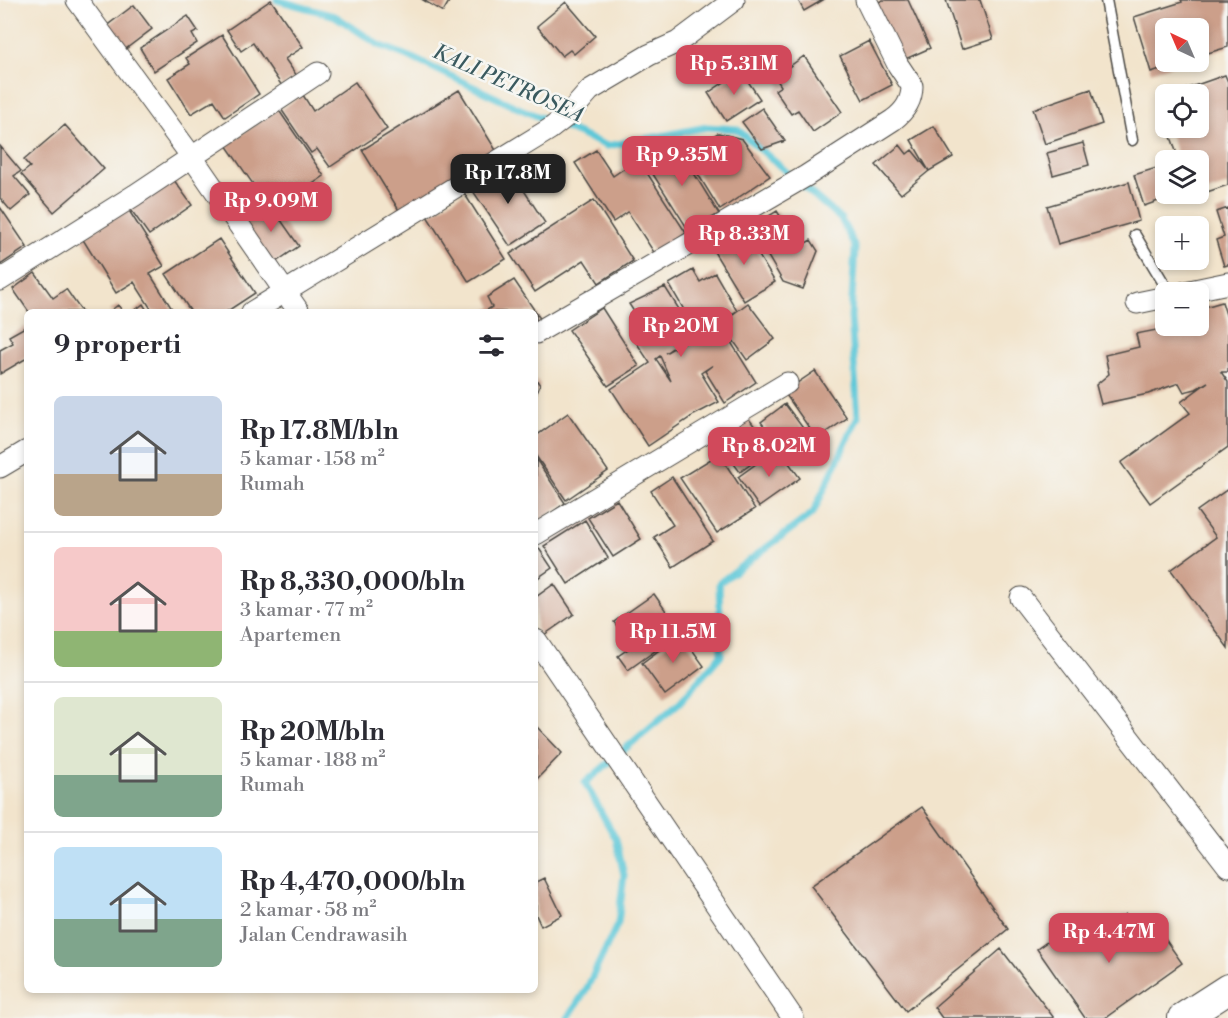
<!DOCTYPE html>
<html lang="id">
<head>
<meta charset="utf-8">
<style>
	body { margin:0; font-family:"Libre Bodoni",serif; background:#f7f7f7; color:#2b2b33; height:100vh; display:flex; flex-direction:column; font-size:22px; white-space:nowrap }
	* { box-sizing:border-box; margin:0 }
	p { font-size:20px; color:#7c7c81 }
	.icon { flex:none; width:33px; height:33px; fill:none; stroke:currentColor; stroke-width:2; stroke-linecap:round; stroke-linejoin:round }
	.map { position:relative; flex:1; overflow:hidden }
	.side { position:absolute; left:24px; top:309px; width:514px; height:684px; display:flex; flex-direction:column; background:#fff; border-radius:9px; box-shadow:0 3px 9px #0003 }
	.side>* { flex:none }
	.needle { width:39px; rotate:316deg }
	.buttons { position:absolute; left:1155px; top:18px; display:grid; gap:12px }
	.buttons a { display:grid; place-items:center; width:54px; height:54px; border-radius:9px; background:#fff; box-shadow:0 3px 9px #0003; font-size:30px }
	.price { position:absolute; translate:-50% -51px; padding:0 14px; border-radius:12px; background:#d1495b; color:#fff; font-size:20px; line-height:39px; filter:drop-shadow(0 2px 3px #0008) }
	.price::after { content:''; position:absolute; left:50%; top:36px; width:18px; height:14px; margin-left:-9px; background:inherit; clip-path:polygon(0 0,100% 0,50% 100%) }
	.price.active { background:#222; color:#fff }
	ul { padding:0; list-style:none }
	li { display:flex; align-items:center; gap:18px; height:150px; padding:0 30px }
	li+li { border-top:2px solid #e1e1e2 }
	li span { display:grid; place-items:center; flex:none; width:168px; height:120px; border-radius:9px; color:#555 }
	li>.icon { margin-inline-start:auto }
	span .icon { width:72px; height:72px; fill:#fffc; stroke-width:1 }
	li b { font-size:26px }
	h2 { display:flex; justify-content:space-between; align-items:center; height:72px; padding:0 30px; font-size:26px }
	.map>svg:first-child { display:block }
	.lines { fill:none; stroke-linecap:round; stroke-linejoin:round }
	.stream { stroke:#5ec8d8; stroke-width:7 }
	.building { fill:#cc9f8a; fill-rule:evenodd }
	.lane-casing { stroke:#494743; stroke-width:13 }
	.street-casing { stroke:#494743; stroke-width:23 }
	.secondary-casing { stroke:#494743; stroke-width:32 }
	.lane { stroke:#fff; stroke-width:10 }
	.street { stroke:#fff; stroke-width:21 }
	.secondary { stroke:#fff; stroke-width:30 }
	.labels { text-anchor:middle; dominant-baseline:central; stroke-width:5; stroke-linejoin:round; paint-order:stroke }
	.water-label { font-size:21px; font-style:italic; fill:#3a5a5f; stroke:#f6f6f2 }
</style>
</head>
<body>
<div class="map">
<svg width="1228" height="1018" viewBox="0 0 1228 1018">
	<rect width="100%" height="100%" fill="#f6f6f2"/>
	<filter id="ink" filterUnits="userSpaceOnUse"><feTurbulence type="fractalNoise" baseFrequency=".0167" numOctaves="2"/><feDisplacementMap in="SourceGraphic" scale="12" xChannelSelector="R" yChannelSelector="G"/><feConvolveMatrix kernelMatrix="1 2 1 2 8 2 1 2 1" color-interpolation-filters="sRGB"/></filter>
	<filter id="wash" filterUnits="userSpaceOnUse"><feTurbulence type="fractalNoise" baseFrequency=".008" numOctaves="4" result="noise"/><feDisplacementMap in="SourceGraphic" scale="24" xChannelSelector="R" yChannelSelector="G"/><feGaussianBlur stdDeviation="1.35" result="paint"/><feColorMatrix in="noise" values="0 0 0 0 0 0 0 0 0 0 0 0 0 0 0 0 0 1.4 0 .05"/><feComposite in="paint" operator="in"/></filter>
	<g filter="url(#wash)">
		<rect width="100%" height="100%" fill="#f2e4cc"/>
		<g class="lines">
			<path class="stream" d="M277,0L335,16L379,45L412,58L516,107L607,146L707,127L737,129L841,219L855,247L851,317L858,417L813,513L719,583L721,655L680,702L585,783L616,839L624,875L618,923L587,988L568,1018"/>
		</g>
		<g id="blocks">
			<path class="building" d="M271,0L303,47L285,59L297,76L282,86L253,43L241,51L227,30Z
				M423,0H450L443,12Z
				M798,0H823L804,11Z
				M883,0H908L930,48L901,61L874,4Z
				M946,0H980L993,39L962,49Z
				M1181,0H1228V47L1198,56V28H1166V62H1182L1151,72L1134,17L1182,2Z
				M566,2L595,36L574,54L570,50L562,56L537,26Z
				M134,5L152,29L123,51L105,27Z
				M188,16L198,31L192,34L197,43L154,71L140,48Z
				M222,35L259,94L225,117L214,100L191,114L168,78L190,64L186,58Z
				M869,41L892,85L863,100L840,56Z
				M804,56L842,112L813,132L798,110L791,114L775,90L781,86L775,77Z
				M741,71L760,99L726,121L708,93Z
				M1225,75L1228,82V185L1192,197L1191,194H1198V160H1179L1168,128H1198V94H1171Z
				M355,82L387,129L330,167L317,149L311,153L281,109L303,95L313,111Z
				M1091,89L1102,124L1045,144L1033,109Z
				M459,90L497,152L400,212L362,150Z
				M1166,96V118H1165L1159,99Z
				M762,108L785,141L762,149L742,122Z
				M278,109L324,176L278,208L269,196L264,200L226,145Z
				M65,125L104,169L54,212L21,174L30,167L24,160Z
				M934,126L953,157L929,171L911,140Z
				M718,133L742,139L770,176L720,210L685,153Z
				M1083,143L1089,165L1053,175L1047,153Z
				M676,144L719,214L689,231L644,160Z
				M900,145L907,154L912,150L929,171L901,194L876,165Z
				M0,146L21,171L14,176L30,195L11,211L0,198Z
				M596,150L613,176L638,159L686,233L655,254L628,212L613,222L575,163Z
				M507,164L545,223L510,246L471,188Z
				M1166,165V194H1178L1144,206L1134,175Z
				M171,176L192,205L149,235L129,207Z
				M1129,182L1139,221L1058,244L1047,206Z
				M464,193L506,259L469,282L427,216Z
				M594,200L633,261L599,283L584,260L535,292L510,254Z
				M269,203L299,246L273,264L243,220Z
				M0,207L27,247L0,265Z
				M1228,208V265L1224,266L1216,240L1224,237L1216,212Z
				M128,209L164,266L150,274L174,312H153L134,282L116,293L82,238Z
				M777,211L799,247L811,240L818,251L803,289L783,282L751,227Z
				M744,231L775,282L744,301L713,250Z
				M219,239L255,293L226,312H191L166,274Z
				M693,270L700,282L715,273L737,311L698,334L704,343L724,331L756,382L725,403L705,371L713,365L701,373L719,402L694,415L648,446L611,389L650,363L630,333L642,324L629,304L665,287L694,333L665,353L698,334L669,284ZM660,356L671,381L656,359Z
				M35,273L53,298L66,289L82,312H29L13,289Z
				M514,280L541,320L536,323V312H484L492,307L487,297Z
				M1222,302L1228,321V372H1221L1228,382V447L1150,503L1121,463L1190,413L1181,402L1208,382L1196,389L1184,392L1179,383L1148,394L1101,404L1096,385L1109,374L1105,355L1139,347L1136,334L1167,328V326H1198V309Z
				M748,303L775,339L747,360L721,323Z
				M143,304L148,312H133Z
				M118,305L123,312H109Z
				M602,308L639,366L608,386L569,330Z
				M25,327L27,330V358L0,374V350L13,343L9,336Z
				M815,371L847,418L817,439L784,392Z
				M536,379L540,385L536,394Z
				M785,404L814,443L790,461L761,422Z
				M568,413L608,471L566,500L536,456V436Z
				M746,415L772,449L740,472L715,438Z
				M778,448L800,478L759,507L738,477Z
				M719,454L755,509L717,533L680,478Z
				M536,459L565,503L536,524Z
				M672,477L713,541L673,567L654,537L673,525L651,491Z
				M1228,489V648L1171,570L1216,537L1197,511Z
				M617,500L641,539L613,557L588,518Z
				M585,520L608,558L568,584L544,546Z
				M536,544L552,568L536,579Z
				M554,584L574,614L541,637L536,628V597Z
				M654,594L666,611L626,639L614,622Z
				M666,613L680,633L628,670L618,656L628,649L624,642Z
				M681,634L704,666L665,695L642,663Z
				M536,726L562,753L536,780Z
				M922,807L1008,929L906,1011L811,886Z
				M544,878L562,915L541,926L536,915V882Z
				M1125,914L1136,930L1151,919L1182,963L1105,1018H1085L1037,949L1075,922L1088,941Z
				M1001,949L1054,1018H942L934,1007Z"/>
		</g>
	</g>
	<g filter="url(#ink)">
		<use href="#blocks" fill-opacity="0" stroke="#494743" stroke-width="1.5"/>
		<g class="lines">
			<g class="lane-casing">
				<path id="lane" d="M1106,0L1132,140
					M1135,235L1169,292"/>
			</g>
			<g class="street-casing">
				<path id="street" d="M77,0L192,157L299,312
					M0,280L135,195L318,73
					M1185,292L1228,283
					M1137,303L1166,297
					M252,312L550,129L568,115L590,90L649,55L678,42L734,0
					M536,333L806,176L893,120C905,111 912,101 912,86L898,65L866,0
					M0,467L27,451
					M536,534L787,383
					M1021,598L1228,866
					M536,640L793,1018"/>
			</g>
			<g class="secondary-casing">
				<path id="secondary" d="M1183,1018L1228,989"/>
			</g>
			<use href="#lane" class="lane"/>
			<use href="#street" class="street"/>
			<use href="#secondary" class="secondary"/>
		</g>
	</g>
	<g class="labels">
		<g class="water-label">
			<text transform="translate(508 84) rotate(24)">KALI PETROSEA</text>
		</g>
	</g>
</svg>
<div class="buttons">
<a><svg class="needle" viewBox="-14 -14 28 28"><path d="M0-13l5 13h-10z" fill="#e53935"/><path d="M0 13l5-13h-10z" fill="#7c7c81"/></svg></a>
<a><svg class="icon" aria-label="locate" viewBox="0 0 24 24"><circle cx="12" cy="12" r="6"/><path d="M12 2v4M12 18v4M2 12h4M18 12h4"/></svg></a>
<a><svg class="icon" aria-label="layers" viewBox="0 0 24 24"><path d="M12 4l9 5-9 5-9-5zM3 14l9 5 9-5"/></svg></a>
<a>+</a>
<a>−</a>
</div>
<b class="price" style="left:734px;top:96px">Rp 5.31M</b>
<b class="price" style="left:682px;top:187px">Rp 9.35M</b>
<b class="price active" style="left:508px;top:205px">Rp 17.8M</b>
<b class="price" style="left:271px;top:233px">Rp 9.09M</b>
<b class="price" style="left:744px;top:266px">Rp 8.33M</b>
<b class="price" style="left:681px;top:358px">Rp 20M</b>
<b class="price" style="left:769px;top:478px">Rp 8.02M</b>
<b class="price" style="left:673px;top:664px">Rp 11.5M</b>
<b class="price" style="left:1109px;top:964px">Rp 4.47M</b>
<section class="side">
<h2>9 properti<svg class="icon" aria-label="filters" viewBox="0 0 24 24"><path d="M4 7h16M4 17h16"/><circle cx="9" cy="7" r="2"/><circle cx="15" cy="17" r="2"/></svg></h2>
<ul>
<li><span style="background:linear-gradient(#c9d6e8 65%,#b9a48a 0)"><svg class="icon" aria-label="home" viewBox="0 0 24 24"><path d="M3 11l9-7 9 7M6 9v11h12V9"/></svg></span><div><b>Rp 17.8M/bln</b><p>5 kamar · 158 m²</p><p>Rumah</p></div></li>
<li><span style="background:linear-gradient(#f6c9c9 70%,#8fb573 0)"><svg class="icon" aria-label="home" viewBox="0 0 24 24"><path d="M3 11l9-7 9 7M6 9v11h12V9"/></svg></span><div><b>Rp 8,330,000/bln</b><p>3 kamar · 77 m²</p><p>Apartemen</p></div></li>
<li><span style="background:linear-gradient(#dfe7d0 65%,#7fa58c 0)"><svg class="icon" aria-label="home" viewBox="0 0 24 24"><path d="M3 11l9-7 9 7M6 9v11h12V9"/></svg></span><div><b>Rp 20M/bln</b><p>5 kamar · 188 m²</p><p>Rumah</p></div></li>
<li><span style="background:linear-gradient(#bfe0f5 60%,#7fa58c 0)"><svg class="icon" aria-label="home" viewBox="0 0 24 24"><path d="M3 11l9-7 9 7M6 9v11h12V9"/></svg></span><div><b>Rp 4,470,000/bln</b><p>2 kamar · 58 m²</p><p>Jalan Cendrawasih</p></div></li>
</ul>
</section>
</div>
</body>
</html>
